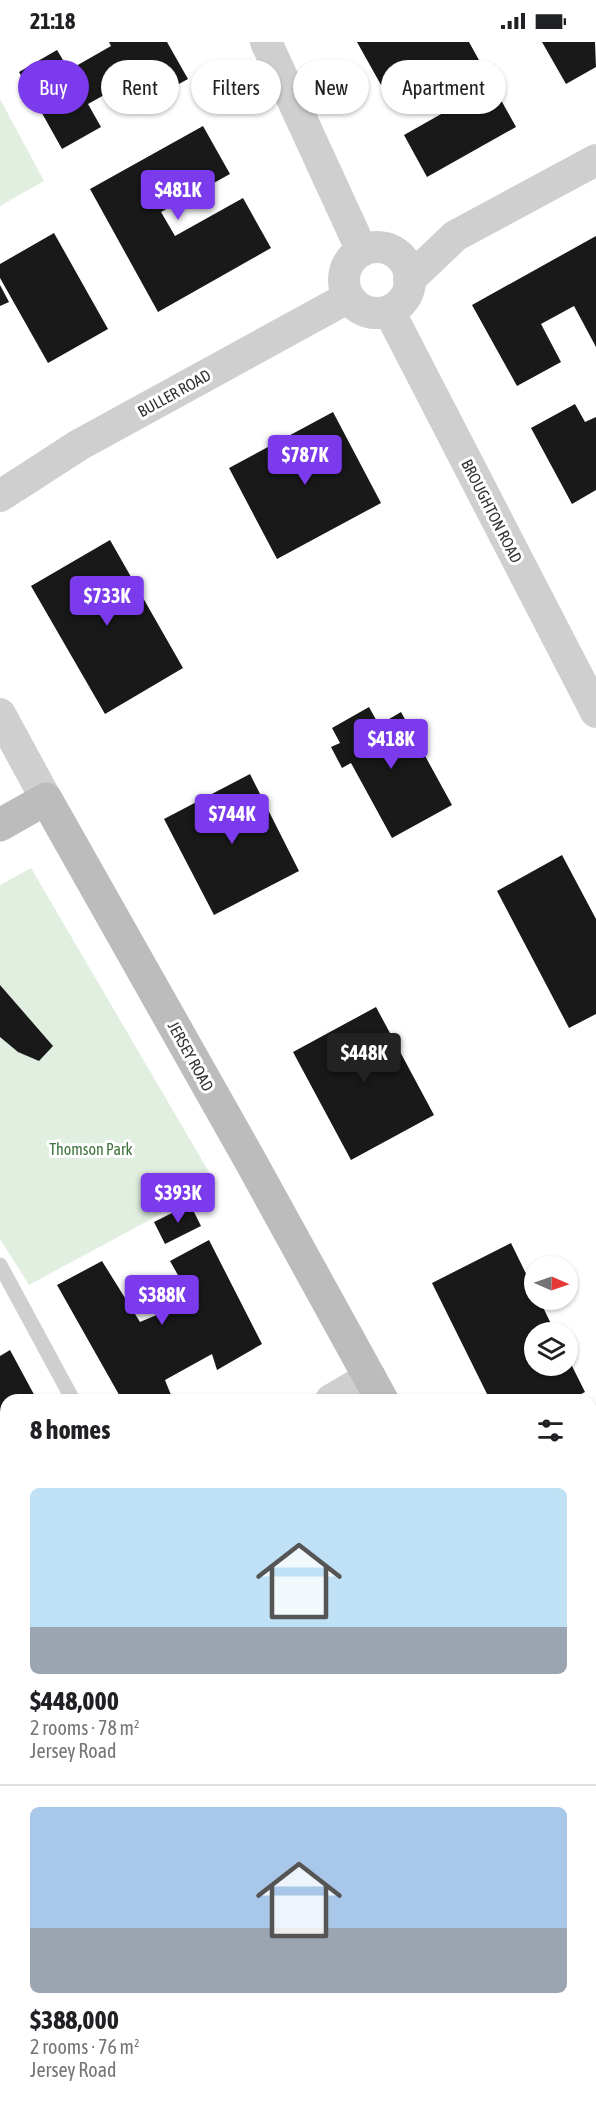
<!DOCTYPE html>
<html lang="en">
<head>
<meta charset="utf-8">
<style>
	body { margin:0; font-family:"Asap Condensed",sans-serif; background:#f2f2f2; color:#202124; height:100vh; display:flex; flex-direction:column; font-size:22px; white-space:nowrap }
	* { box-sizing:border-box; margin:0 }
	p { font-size:20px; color:#757577 }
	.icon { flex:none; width:33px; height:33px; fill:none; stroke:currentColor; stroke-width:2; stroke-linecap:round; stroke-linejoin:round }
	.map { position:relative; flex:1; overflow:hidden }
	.panel { position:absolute; left:0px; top:1352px; width:597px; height:722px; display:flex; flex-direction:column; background:#fff; border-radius:18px 18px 0 0; box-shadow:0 2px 4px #0004 }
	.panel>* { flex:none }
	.top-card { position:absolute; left:18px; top:18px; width:561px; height:54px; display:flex; gap:12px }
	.needle { width:39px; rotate:92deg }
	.tools { position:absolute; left:524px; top:1214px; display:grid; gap:12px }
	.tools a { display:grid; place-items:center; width:54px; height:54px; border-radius:50%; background:#fff; box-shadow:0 2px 4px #0004; font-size:30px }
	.price { position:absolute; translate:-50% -51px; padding:0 14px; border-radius:6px; background:#7c3aed; color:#fff; font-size:20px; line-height:39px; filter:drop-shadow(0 2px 3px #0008) }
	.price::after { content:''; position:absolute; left:50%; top:36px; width:18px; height:14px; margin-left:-9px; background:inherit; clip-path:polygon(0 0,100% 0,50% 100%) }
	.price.current { background:#222; color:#fff }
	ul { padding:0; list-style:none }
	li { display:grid; align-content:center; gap:12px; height:318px; padding:0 30px }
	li+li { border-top:2px solid #e0e0e0 }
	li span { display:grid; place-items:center; height:186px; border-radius:9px; color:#555 }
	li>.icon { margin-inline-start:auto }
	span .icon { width:108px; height:108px; fill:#fffc; stroke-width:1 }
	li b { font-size:26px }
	h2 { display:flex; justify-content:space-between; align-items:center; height:72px; padding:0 30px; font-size:26px }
	.chip { padding:0 21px; border-radius:27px; background:#fff; box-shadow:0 2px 4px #0004; font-size:21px; line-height:54px }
	.chip.current { background:#7c3aed; color:#fff }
	.status { display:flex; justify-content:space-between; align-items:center; height:42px; padding:0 30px; background:#fff; direction:ltr }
	.status svg { height:16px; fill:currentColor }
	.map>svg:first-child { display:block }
	.green { fill:#e1efe0 }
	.building { fill:#191919 }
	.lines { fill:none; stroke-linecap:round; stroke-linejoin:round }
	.lane { stroke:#cfcfcf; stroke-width:15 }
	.street { stroke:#cfcfcf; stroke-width:32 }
	.secondary { stroke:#bcbcbc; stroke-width:33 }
	.labels { text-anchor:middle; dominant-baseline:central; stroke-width:6; stroke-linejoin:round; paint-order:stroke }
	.street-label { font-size:16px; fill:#323232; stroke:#fff }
	.park-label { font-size:16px; fill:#3d723b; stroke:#fff }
</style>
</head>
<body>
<div class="status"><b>21:18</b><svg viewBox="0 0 49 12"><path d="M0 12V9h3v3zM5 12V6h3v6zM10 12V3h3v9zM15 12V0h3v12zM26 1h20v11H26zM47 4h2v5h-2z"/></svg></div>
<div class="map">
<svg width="596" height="2072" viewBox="0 0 596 2072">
	<rect width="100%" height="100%" fill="#fff"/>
	<path class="green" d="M0,57L44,139L0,164Z
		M31,826L216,1142L29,1243L0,1197V843Z"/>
	<path class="building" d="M109,0H167L188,37L146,60L133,37L88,62L101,85L62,107L19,30L57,8L69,28L111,4Z
		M357,0H469L516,85L427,135L404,93L450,67L423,19L381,43Z
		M542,0H595L596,25L566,42Z
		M203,84L230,132L161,170L175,194L243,156L271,206L158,270L90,147Z
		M54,191L108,287L48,321L0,236V222Z
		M596,194V305L574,264L541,282L561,320L517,344L472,263Z
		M0,243L9,260L0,264Z
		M575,362L585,380L596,375V448L572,462L531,386Z
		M333,370L381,461L277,517L229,426Z
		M110,498L183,626L105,672L31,544Z
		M369,665L379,683L401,670L452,763L392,796L351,721L342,726L331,705L340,701L332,686Z
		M250,732L299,829L214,873L164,777Z
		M562,813L596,877V972L569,986L497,849Z
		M0,943L53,1004L39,1019L18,1010L0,995Z
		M376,965L434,1073L351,1118L293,1010Z
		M190,1162L201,1184L165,1202L154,1180Z
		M209,1198L262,1302L217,1328L212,1312L165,1338L173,1358H122L57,1243L102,1219L140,1280L192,1258L170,1219Z
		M511,1201L534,1248V1257H539L555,1290H534V1323H567V1314L585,1350L570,1358H490L432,1241Z
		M10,1308L37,1358H6V1412L0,1401V1314Z
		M6,1616V1671L0,1675V1619Z
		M596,1618V1651L591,1642V1621Z
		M304,2067H387L389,2072H307Z"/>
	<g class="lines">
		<path class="lane" d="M0,1223L73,1358"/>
		<path class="street" d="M266,0L362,209
			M344 238a33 33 0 1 1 66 0a33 33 0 1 1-66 0Z
			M409,238L455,194L596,118
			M389,269L596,670
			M0,454L79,403L349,255
			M0,672L46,757
			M331,1358L370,1335
			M591,1466L596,1459
			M0,1549L6,1545
			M0,1854L6,1865
			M0,1990L6,1986
			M122,2067L125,2072"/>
		<path class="secondary" d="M0,783L46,757L251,1120L382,1358
			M591,1730L596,1739
			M591,1910L596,1903
			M487,2072L490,2067"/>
	</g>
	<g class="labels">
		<g class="street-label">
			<text transform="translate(174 351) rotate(-29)">BULLER ROAD</text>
			<text transform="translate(492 469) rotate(63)">BROUGHTON ROAD</text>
			<text transform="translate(191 1014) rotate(61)">JERSEY ROAD</text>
		</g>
		<g class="park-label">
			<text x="91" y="1107">Thomson Park</text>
		</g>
	</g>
</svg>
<div class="tools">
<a><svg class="needle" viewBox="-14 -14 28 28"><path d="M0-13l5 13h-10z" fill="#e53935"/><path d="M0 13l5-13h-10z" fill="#757577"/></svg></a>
<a><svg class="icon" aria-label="layers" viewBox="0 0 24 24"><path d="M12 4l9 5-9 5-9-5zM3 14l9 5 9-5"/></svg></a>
</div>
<b class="price" style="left:178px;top:179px">$481K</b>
<b class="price" style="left:305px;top:444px">$787K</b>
<b class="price" style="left:107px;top:585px">$733K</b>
<b class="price" style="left:391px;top:728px">$418K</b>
<b class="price" style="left:232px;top:803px">$744K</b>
<b class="price current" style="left:364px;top:1042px">$448K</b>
<b class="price" style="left:178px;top:1182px">$393K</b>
<b class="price" style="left:162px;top:1284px">$388K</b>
<div class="top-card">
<a class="chip current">Buy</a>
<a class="chip">Rent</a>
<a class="chip">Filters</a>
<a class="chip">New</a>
<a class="chip">Apartment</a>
</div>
<section class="panel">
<h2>8 homes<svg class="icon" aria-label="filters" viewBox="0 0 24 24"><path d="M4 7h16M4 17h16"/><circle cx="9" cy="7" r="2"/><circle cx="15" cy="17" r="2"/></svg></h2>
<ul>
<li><span style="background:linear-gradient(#bfe0f5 75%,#9aa5b1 0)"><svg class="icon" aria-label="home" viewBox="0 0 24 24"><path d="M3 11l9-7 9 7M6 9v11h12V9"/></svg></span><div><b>$448,000</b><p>2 rooms · 78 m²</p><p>Jersey Road</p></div></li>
<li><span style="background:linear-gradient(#a9c7e8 65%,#9aa5b1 0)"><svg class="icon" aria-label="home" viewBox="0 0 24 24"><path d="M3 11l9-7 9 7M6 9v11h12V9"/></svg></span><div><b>$388,000</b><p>2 rooms · 76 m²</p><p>Jersey Road</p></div></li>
</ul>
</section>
</div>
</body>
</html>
